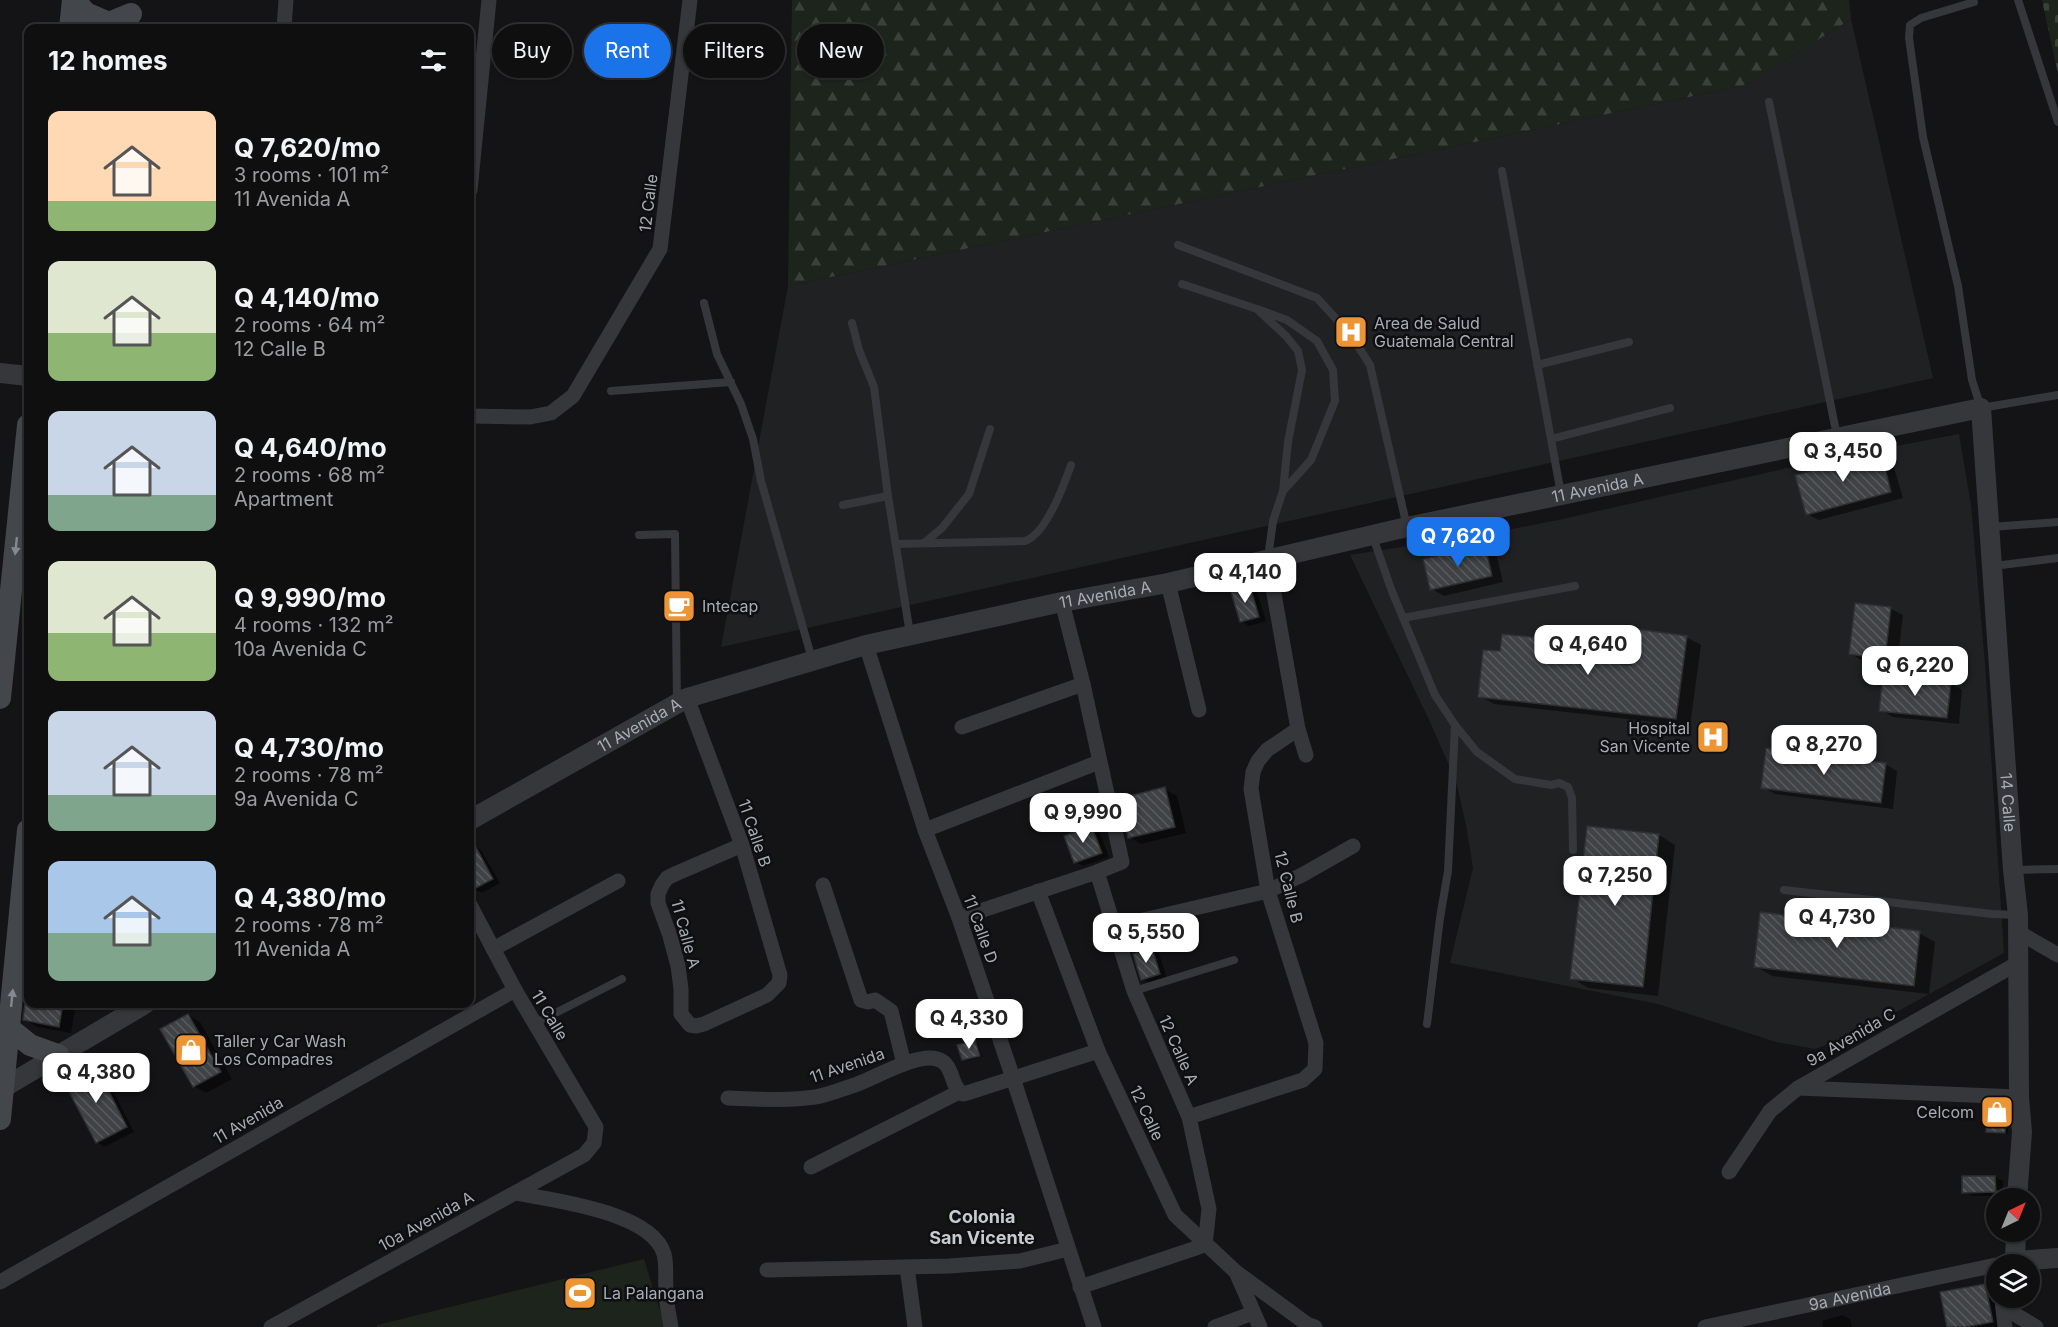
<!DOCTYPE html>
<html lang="en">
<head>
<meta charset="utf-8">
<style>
	body { margin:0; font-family:Inter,sans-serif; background:#181819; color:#f1f3f6; height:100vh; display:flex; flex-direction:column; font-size:22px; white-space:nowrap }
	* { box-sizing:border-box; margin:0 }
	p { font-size:20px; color:#9b9c9f }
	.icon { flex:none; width:33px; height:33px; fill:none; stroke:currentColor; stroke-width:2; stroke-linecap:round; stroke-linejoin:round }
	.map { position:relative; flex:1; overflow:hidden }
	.drawer { position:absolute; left:24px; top:24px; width:450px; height:984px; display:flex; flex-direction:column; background:#0f0f10; border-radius:12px; box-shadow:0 2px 4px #0004,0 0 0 2px #2f2f30 }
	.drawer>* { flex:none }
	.top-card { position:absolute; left:492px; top:24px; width:570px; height:54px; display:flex; gap:12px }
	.needle { width:39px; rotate:43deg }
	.controls { position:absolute; left:1986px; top:1188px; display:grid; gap:12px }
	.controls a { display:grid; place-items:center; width:54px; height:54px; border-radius:50%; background:#0f0f10; box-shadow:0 2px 4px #0004,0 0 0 2px #2f2f30; font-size:30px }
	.price { position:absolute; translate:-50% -51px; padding:0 14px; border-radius:12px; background:#fff; color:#222; font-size:20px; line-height:39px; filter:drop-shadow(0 2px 3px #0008) }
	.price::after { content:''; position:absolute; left:50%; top:36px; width:18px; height:14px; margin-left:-9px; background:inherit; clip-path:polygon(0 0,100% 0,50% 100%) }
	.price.current { background:#1a73e8; color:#fff }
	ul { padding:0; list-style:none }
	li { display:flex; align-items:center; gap:18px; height:150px; padding:0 24px }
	li span { display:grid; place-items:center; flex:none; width:168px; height:120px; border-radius:12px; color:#555 }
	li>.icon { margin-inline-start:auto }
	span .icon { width:72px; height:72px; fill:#fffc; stroke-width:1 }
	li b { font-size:26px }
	h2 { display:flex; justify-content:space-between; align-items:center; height:72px; padding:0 24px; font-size:26px }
	.chip { padding:0 21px; border-radius:27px; background:#0f0f10; box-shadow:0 2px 4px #0004,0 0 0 2px #2f2f30; font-size:21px; line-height:54px }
	.chip.current { background:#1a73e8; color:#fff }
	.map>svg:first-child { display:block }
	.built { fill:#202123 }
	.forest { fill:url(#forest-firs) }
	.cemetery { fill:url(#cemetery-stones) }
	.garden { fill:#1c241c }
	.shadow { fill:#0007 }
	.building { fill:url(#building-back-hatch); stroke:#2e2f32; stroke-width:1.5 }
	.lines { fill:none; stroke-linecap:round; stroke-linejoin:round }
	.service { stroke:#35373b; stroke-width:8 }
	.minor { stroke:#35373b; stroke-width:15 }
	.tertiary { stroke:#35373b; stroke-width:20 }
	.secondary { stroke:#43464b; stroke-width:22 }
	.oneway { fill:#838991 }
	.labels { text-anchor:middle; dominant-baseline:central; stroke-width:5; stroke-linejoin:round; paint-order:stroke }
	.street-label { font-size:16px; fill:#a6adb6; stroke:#0f0f11 }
	.poi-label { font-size:16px; fill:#a6adb6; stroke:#0f0f11; text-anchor:start }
	.neighbourhood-label { font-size:18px; font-weight:bold; fill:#c7ccd2; stroke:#0f0f11 }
</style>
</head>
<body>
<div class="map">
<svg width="2058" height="1327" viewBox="0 0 2058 1327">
	<defs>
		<pattern id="forest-firs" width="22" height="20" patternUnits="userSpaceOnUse" patternTransform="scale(1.5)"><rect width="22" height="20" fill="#1c241c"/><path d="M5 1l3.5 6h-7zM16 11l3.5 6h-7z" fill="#3a413b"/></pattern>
		<pattern id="cemetery-stones" width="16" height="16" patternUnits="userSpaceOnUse" patternTransform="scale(1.5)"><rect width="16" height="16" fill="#1c241c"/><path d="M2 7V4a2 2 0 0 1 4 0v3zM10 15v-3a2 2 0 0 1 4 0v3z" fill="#3a413b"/></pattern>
		<pattern id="building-back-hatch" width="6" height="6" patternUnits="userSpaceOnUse" patternTransform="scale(1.5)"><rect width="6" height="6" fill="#404346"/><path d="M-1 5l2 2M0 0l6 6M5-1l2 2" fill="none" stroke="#595b5e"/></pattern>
	</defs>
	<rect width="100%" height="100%" fill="#141416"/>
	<path class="built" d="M1851,19L1933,378L721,647L788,286L1746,85Z
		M1959,434L1971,505L1985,664L2004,953L1860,1032L1815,1049L1776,1042L1658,1004L1450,963L1473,868L1466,825L1456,781L1430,722L1350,555L1497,532L1558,520L1828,459Z"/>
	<path class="forest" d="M792,0H1849L1851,19L1746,85L788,286Z"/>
	<path class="cemetery" d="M2042,0H2058V74Z"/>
	<path class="garden" d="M644,1259L665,1327H377V1325Z"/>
	<path class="shadow" d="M1880,454L1892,461L1903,498L1819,520L1807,514Z
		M1484,547L1496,553L1503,582L1444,596L1432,589Z
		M1249,588L1257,592L1266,621L1249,626L1241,621Z
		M1891,609L1903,615L1897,665L1863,661L1851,654Z
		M1686,637L1701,645L1690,726L1494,704L1480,696L1501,653L1548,640L1563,649L1561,660L1633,667Z
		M1950,683L1962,690L1959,724L1893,717L1881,710Z
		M1885,764L1897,771L1893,809L1775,794L1763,787Z
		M1165,789L1177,796L1186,833L1141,844L1129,837Z
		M1091,827L1099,831L1109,857L1083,866L1076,862Z
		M1659,835L1675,845L1658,996L1588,988L1572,978Z
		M474,845L481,850L500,883L482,893L474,889L470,880V848Z
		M1919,933L1935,942L1929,994L1772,976L1755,966Z
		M1152,950L1159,954L1167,978L1150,983L1142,979Z
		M28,988V1004H76L71,1033L37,1027L25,1020Z
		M188,1015L200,1022L232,1079L206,1093L194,1086L163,1030Z
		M975,1041L978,1043L982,1057L967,1061L963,1059Z
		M96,1068L104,1073L134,1132L104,1147L97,1142Z
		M2006,1108L2009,1110L2008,1134L1987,1131Z
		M1995,1177L2003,1181V1196H1972L1964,1192Z
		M1985,1285L1996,1292L2004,1327H1949Z
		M1842,1315L1850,1319L1852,1327H1823L1822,1321Z"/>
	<path class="building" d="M1881,452L1891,492L1806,515L1795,475Z
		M1485,545L1492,576L1430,590L1423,559Z
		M1250,586L1259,617L1240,622L1231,592Z
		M1855,603L1891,607L1885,659L1849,654Z
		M1636,629L1687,636L1676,719L1478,697L1483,650L1500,651L1502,634L1549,639L1547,656L1631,665Z
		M1883,675L1951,682L1947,718L1879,711Z
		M1766,748L1886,763L1881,803L1761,788Z
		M1165,787L1175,827L1128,838L1118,799Z
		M1091,825L1102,853L1074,863L1064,836Z
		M1587,826L1659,834L1643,987L1570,979Z
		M470,836L493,879L470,891Z
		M1760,912L1920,931L1914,986L1754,967Z
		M1152,948L1160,974L1141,980L1133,954Z
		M25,1004H63L59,1027L23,1020Z
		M188,1014L221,1072L193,1087L160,1029Z
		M975,1040L980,1056L962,1060L957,1045Z
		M96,1066L127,1127L96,1143L64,1082Z
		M1988,1105L2006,1106L2005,1133L1986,1132Z
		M1962,1176H1995L1996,1192L1962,1193Z
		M1985,1284L1993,1322L1965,1327H1947L1940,1292Z"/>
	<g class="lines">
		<path class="service" d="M2018,0L2058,122
			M1974,2L1921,18L1910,25L1909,38L1923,137L1958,286L1972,380L1981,408L2058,395
			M1769,102L1837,436
			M1502,171L1561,494
			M1178,245L1317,298L1351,335L1370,365L1407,527
			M1182,284L1257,309L1286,336L1298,351L1302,370L1288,442L1283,491L1273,521L1268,558
			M704,303L717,354L741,404L753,439L761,481L812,659
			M1260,310L1287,320L1317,341L1333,370L1335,401L1311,460L1283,491
			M852,323L859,350L874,387L888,496L910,634
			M1537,365L1629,342
			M611,391L731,382
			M1551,439L1670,408
			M843,505L888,496
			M1991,527L2058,522
			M639,535L675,534L677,703
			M1373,537L1391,589L1435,695L1455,725L1477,752L1515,779L1551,785L1559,783L1568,787L1572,798L1573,850
			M924,543L942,528L969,494L990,429
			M896,544L1025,541C1046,534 1064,485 1071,465
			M1994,566L2058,558
			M1403,618L1575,586
			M2015,870L2058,869
			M1784,890L1992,914L2017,915
			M1134,991L1234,960
			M534,1024L622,979
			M1427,1024L1440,918L1448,871L1455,725"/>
		<g class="minor">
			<path d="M284,28L286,0"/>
			<path d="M470,190L489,0"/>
			<path d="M470,416L530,417L551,413L573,396L660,249L690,0"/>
			<path d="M1268,560L1298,729L1306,755"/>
			<path d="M1168,583L1199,710"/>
			<path d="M866,645L925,830L959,918L1013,1078L1094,1327"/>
			<path d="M687,698L742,845L780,975L779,983L767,995L704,1024L696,1026L690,1025L681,1014V989L678,966L670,936L658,903V894L662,885L667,878L675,874L742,845"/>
			<path d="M962,727L1083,684"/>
			<path d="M925,830L1099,762"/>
			<path d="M823,885L861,1000L868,1002L875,1000L891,1011L904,1064"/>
			<path d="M1038,891L1098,1051L1175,1215L1236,1272L1260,1327"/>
			<path d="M959,918L1097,872L1122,862L1083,684L1062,602"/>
			<path d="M1113,927L1268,891L1302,875L1353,846"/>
			<path d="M2018,932L2058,955"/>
			<path d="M493,949L618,881"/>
			<path d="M1798,1088L2019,1097"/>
			<path d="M728,1098C757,1099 787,1101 815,1097C828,1095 842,1089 855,1085C875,1078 916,1053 937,1059C955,1064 949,1086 963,1094L967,1093L1098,1051"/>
			<path d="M1189,1117L1303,1080L1315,1069L1316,1043L1268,891L1251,789L1253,772L1258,761L1267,750L1298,729"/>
			<path d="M811,1167L959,1092"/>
			<path d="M1729,1172L1770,1111L1798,1088L2018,963"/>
			<path d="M515,1193C552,1200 652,1212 664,1254C667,1264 665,1279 666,1290C666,1303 669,1315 671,1327"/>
			<path d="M907,1267L915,1327"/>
			<path d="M767,1270L949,1266L1020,1261L1068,1249"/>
			<path d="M1236,1272L1307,1324L1315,1327"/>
			<path d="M0,1282L515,990"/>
			<path d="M1080,1287L1205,1245L1209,1209L1189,1117L1134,991L1097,872"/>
			<path d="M2002,1300L2005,1327"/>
			<path d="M2003,1307L2036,1327"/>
			<path d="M271,1327L584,1155L594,1143L596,1127L515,990L470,905"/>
			<path d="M1215,1327L1253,1313"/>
			<path id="s1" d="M1705,1327L1996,1265"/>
		</g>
		<g class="tertiary">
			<path d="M0,373L28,376"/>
			<path id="s2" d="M470,820L687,698L866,645L1062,602L1168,583L1407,527L1981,408L2013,870L2018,915L2019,1097L2022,1132L2017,1198"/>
			<path d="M3,1088L145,1004"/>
			<path d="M2016,1232L2015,1261L2058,1258"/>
		</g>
		<path class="secondary" d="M74,0L86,13L109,23L131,14
			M70,28L73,0
			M0,698L28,425
			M9,1028L30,1045L58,1055
			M0,1119L28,830"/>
	</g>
	<defs><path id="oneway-solid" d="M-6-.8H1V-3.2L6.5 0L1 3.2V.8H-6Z" transform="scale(1.5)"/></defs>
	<g class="oneway">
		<use href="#oneway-solid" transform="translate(16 546) rotate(96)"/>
		<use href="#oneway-solid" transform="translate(12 998) rotate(-84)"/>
	</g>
	<defs>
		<g id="hospital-square" transform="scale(1.725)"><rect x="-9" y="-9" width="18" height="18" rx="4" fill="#ed9435" stroke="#0f0f11"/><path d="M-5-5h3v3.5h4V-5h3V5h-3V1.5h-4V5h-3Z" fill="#fff"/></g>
		<g id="cafe-square" transform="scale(1.725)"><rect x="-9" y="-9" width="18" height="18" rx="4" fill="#ed9435" stroke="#0f0f11"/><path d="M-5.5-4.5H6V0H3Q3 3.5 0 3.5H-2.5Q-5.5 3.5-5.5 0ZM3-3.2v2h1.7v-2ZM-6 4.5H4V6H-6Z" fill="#fff"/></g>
		<g id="shop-square" transform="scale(1.725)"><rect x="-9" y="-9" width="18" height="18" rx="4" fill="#ed9435" stroke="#0f0f11"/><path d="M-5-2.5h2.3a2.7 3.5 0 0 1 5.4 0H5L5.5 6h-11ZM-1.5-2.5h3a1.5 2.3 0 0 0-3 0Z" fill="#fff"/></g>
		<g id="stadium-square" transform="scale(1.725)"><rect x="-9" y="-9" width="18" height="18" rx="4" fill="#ed9435" stroke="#0f0f11"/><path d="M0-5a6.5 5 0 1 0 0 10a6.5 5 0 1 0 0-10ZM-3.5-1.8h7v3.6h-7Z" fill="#fff"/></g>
	</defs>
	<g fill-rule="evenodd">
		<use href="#hospital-square" x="1351" y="332"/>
		<use href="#cafe-square" x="679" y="606"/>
		<use href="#hospital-square" x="1713" y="737"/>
		<use href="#shop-square" x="191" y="1050"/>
		<use href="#shop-square" x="1997" y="1112"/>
		<use href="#stadium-square" x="580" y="1293"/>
	</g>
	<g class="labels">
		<g class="street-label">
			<text transform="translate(648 203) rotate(-83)">12 Calle</text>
			<text stroke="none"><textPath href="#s2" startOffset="1184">11 Avenida A</textPath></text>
			<text stroke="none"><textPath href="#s2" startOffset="680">11 Avenida A</textPath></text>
			<text stroke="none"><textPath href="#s2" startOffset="194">11 Avenida A</textPath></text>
			<text stroke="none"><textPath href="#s2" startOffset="1971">14 Calle</textPath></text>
			<text transform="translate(755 833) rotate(71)">11 Calle B</text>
			<text transform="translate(1289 887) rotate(76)">12 Calle B</text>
			<text transform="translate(981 929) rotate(70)">11 Calle D</text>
			<text transform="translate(686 934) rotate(75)">11 Calle A</text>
			<text transform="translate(550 1015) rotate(59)">11 Calle</text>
			<text transform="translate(1851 1037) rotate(-30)">9a Avenida C</text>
			<text transform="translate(1179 1050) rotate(66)">12 Calle A</text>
			<text transform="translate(847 1065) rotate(-19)">11 Avenida</text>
			<text transform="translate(1147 1113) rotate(65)">12 Calle</text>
			<text transform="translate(248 1120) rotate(-30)">11 Avenida</text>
			<text transform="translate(426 1221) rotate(-29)">10a Avenida A</text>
			<text stroke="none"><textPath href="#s1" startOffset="148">9a Avenida</textPath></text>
		</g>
		<g class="poi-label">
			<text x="1374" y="323">Area de Salud<tspan x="1374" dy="18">Guatemala Central</tspan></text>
			<text x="702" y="606">Intecap</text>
			<text x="1690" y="728" text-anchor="end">Hospital<tspan x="1690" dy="18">San Vicente</tspan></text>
			<text x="214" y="1041">Taller y Car Wash<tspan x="214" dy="18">Los Compadres</tspan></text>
			<text x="1974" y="1112" text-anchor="end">Celcom</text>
			<text x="603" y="1293">La Palangana</text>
		</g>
		<g class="neighbourhood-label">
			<text x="982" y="1216">Colonia<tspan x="982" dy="21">San Vicente</tspan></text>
		</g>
	</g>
</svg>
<div class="controls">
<a><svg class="needle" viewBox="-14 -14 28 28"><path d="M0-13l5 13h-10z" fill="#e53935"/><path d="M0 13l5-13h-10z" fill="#9b9c9f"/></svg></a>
<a><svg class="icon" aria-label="layers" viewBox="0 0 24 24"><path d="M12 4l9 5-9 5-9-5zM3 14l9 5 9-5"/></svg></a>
</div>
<b class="price" style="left:1843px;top:483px">Q 3,450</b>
<b class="price current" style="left:1458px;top:568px">Q 7,620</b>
<b class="price" style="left:1245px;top:604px">Q 4,140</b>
<b class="price" style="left:1588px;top:676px">Q 4,640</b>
<b class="price" style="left:1915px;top:697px">Q 6,220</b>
<b class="price" style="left:1824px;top:776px">Q 8,270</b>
<b class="price" style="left:1083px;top:844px">Q 9,990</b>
<b class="price" style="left:1615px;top:907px">Q 7,250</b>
<b class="price" style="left:1837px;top:949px">Q 4,730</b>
<b class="price" style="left:1146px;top:964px">Q 5,550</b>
<b class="price" style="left:969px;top:1050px">Q 4,330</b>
<b class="price" style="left:96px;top:1104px">Q 4,380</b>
<div class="top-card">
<a class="chip">Buy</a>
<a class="chip current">Rent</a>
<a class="chip">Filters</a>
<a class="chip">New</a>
</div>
<section class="drawer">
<h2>12 homes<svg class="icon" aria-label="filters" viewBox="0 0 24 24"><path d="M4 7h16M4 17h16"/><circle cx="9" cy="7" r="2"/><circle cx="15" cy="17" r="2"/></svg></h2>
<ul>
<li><span style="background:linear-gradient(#ffd9b3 75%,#8fb573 0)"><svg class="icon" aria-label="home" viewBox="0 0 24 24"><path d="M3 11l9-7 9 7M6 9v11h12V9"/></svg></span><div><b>Q 7,620/mo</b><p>3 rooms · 101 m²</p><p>11 Avenida A</p></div></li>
<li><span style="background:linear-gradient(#dfe7d0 60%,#8fb573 0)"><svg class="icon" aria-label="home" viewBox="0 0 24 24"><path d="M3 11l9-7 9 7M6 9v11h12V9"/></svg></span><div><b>Q 4,140/mo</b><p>2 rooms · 64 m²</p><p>12 Calle B</p></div></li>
<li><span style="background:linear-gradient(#c9d6e8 70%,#7fa58c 0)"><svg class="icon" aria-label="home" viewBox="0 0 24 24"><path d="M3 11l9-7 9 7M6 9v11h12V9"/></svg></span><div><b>Q 4,640/mo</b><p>2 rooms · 68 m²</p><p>Apartment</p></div></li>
<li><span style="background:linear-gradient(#dfe7d0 60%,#8fb573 0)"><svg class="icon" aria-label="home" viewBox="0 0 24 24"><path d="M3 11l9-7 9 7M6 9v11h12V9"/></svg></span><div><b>Q 9,990/mo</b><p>4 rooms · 132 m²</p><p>10a Avenida C</p></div></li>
<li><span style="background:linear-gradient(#c9d6e8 70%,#7fa58c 0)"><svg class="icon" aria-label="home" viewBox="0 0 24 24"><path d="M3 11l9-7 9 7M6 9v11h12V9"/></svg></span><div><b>Q 4,730/mo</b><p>2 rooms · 78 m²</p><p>9a Avenida C</p></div></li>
<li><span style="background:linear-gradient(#a9c7e8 60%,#7fa58c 0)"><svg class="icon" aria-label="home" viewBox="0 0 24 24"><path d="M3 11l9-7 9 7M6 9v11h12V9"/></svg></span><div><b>Q 4,380/mo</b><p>2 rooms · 78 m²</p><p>11 Avenida A</p></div></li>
</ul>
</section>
</div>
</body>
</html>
